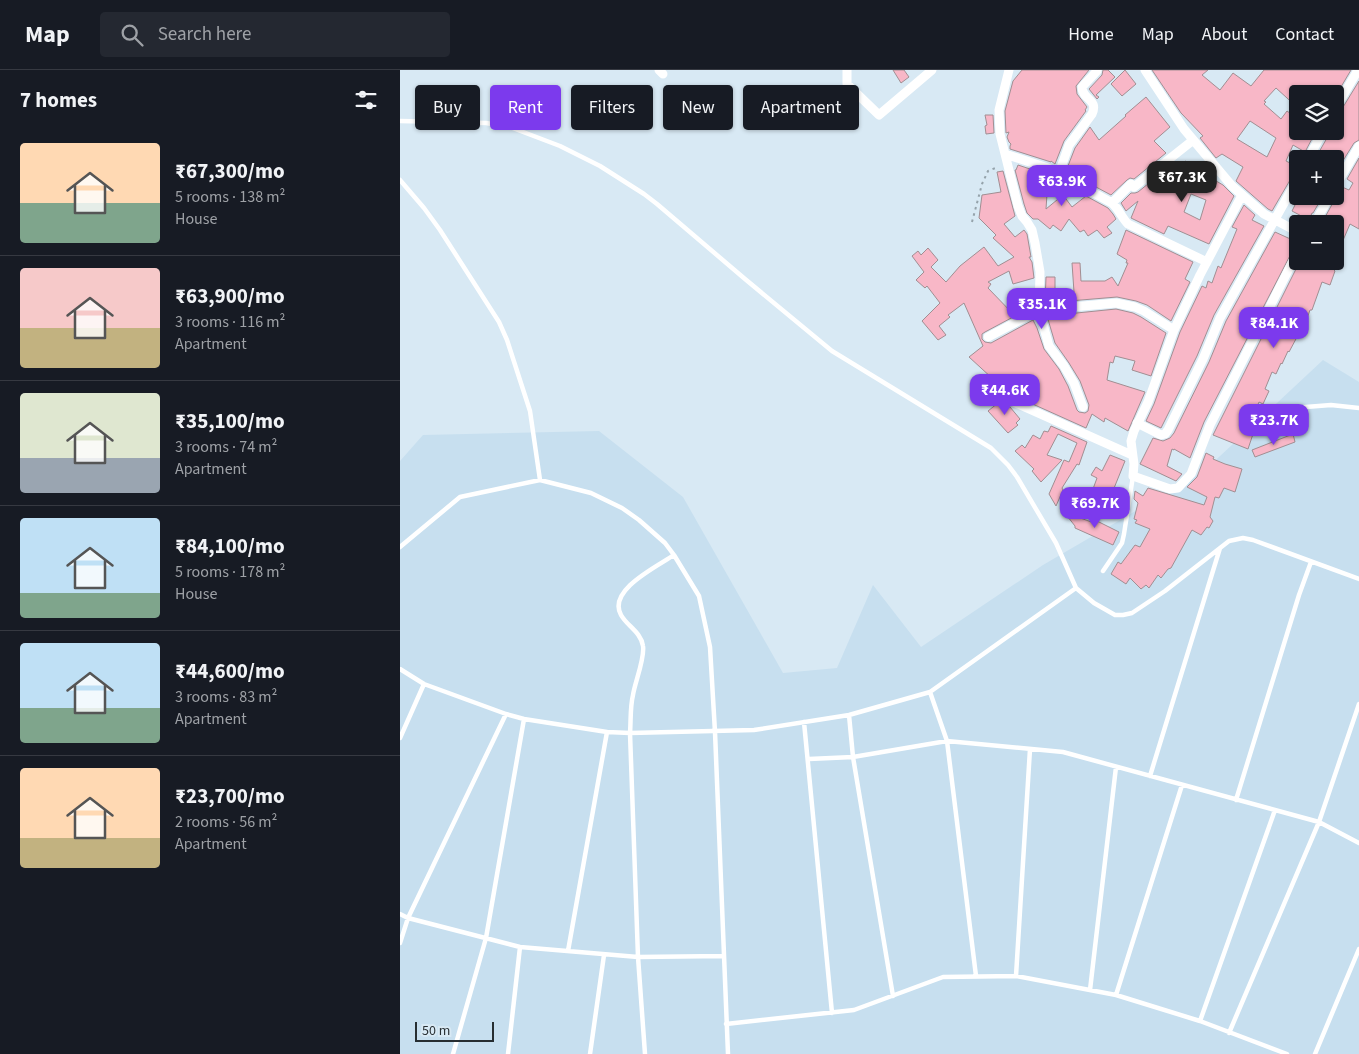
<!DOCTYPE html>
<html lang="en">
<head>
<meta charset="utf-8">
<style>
	body { margin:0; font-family:"Source Sans 3",sans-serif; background:#242831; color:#f1f3f6; height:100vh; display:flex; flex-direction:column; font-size:19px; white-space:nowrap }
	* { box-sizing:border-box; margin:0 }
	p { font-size:16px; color:#9ea1a6 }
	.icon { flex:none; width:28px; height:28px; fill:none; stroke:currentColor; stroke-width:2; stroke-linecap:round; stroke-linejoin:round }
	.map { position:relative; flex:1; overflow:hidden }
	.panel { display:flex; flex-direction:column; background:#171b24; width:400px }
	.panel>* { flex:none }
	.top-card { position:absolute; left:15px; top:15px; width:475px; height:45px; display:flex; gap:10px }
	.fabs { position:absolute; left:889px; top:15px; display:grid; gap:10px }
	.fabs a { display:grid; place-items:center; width:55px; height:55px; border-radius:5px; background:#171b24; box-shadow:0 1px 4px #0004; font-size:25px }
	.scale { position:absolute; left:15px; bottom:12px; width:79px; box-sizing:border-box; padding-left:5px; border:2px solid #272e32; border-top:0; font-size:14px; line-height:18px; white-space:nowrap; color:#272e32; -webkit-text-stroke:4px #d8e9f4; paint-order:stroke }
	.price { position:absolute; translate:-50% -42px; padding:0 11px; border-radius:10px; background:#7c3aed; color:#fff; font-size:16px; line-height:32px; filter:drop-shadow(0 1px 2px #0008) }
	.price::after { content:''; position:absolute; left:50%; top:30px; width:15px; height:11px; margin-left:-8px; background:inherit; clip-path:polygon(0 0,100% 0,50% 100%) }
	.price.current { background:#222; color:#fff }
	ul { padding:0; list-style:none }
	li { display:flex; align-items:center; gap:15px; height:125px; padding:0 20px }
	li+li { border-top:1px solid #363941 }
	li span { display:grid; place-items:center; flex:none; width:140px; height:100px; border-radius:5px; color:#555 }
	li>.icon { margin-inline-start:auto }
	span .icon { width:60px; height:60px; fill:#fffc; stroke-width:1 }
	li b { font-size:21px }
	h2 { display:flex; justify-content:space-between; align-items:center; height:60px; padding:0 20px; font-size:21px }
	.tag { padding:0 18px; border-radius:5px; background:#171b24; box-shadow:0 1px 4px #0004; font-size:18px; line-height:45px }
	.tag.current { background:#7c3aed; color:#fff }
	header { display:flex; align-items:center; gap:30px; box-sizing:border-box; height:70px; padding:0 25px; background:#171b24; border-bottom:1px solid #363941 }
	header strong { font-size:24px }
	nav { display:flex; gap:28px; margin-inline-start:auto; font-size:18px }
	.search { width:350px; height:45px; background:#242831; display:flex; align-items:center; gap:12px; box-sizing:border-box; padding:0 18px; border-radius:5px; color:#9ea1a6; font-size:19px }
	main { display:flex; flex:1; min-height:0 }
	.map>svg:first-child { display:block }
	.built { fill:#c7dfef }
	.building { fill:#f8b7c7; stroke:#a18e92; fill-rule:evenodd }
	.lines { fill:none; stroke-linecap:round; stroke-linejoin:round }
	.path { stroke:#95a3ab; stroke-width:2; stroke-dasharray:2.5 4; stroke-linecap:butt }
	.service { stroke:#fff; stroke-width:4.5 }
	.minor { stroke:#fff; stroke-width:9 }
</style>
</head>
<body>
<header>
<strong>Map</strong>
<div class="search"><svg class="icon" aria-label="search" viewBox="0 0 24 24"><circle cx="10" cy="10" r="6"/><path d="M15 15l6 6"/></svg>Search here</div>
<nav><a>Home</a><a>Map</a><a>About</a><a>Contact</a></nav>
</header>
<main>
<section class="panel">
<h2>7 homes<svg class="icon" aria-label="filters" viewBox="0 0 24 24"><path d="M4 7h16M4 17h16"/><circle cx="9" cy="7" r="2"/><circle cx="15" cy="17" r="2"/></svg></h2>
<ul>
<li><span style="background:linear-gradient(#ffd9b3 60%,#7fa58c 0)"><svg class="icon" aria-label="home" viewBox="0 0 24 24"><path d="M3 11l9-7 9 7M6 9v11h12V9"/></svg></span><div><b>₹67,300/mo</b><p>5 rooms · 138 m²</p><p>House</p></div></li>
<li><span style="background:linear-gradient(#f6c9c9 60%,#c2b280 0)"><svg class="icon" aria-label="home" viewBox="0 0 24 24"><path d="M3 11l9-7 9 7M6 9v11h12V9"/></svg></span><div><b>₹63,900/mo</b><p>3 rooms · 116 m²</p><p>Apartment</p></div></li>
<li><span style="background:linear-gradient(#dfe7d0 65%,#9aa5b1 0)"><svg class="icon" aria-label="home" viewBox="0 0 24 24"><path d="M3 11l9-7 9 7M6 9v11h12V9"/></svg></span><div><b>₹35,100/mo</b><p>3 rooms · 74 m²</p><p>Apartment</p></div></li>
<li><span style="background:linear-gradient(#bfe0f5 75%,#7fa58c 0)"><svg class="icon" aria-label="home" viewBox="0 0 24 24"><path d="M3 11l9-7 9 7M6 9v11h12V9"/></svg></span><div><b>₹84,100/mo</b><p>5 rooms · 178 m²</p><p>House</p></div></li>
<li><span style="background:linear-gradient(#bfe0f5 65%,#7fa58c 0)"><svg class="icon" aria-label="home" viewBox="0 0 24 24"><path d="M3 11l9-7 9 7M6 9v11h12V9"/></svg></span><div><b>₹44,600/mo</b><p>3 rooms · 83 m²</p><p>Apartment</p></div></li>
<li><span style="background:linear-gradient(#ffd9b3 70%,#c2b280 0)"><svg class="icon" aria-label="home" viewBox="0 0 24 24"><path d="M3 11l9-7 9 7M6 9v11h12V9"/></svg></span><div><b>₹23,700/mo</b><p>2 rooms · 56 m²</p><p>Apartment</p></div></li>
</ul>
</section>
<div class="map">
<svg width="959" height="984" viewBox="0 0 959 984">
	<rect width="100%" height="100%" fill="#d8e9f4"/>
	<path class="built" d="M923,290L959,312V984H0V391L23,365L199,361L283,427L383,603L437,598L473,515L521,577L643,495L804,401Z"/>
	<path class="building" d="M493,0H504L509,7L501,13Z
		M622,0H689L676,16L677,24L687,37L685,40L686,41L664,71L655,94L651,91V92L610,79V76L611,74L609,72L607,67L609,62L606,63L605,41L613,11Z
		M703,0H708L715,7L696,25L699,27L697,29L689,19L702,5Z
		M725,0L736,14L722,26L711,14Z
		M752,0H808L802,5L820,20L833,3L851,16L864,0H951L935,27V24H898V38L876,18L864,31L866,32L864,34L881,49L887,41L898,49V61H913L915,63L905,82L893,75L886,91L898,97V102L893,105L872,141L868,139L836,111L843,97L822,84L816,88L800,68L803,66L781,43ZM850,51L876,68L867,87L837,69Z
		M959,11V70L954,73L936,102H935V89H915L931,61H935V45L940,42Z
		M746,27L770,57L754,71L766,83L734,109L730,108L727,110L711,125L666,101L675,78L690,57L699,70L726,46L725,45Z
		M585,45H593L594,63L586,64L585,56L587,55Z
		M959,88V159L950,154L935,189V154L924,149L935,129L936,123L938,122L942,117L949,120L953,113L947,109Z
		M785,91L802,99L799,101L823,115L834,126L809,174L768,156L764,164L731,148L738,131L726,141L721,133L731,123H735L738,122L770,96L782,103ZM791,124L806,130L800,150L784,142Z
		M618,95L648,105V107H645L643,124H647L646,139L663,125L672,137L686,126L708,138L713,144L716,149L707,157L712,163L704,168L697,160L688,166L684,160L680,162L669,149L661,161L653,155L650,159L638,149H633L627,143L624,134L615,100H616Z
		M603,101L615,146L604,154L615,167L624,160L627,164L631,187H629L632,192L634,208L613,214L609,201L588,212L591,214L588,218L615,246L585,262L582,264V269L585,272L591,273L633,250L637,258L644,279L659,299L668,316L677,340L679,342L685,343L688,341L689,335L680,311L669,293L655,273L647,246L716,239L733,243L741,247L766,263L751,306L732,300L735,291L715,286L713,293L710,292L707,310L745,322L728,361L705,348L704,352L692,344L686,358L617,327L621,318L597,305L593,309L569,287L583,276L564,233L548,245L550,247L539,256L546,265L538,270L522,251L540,233L527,216L525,218L516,210L524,202L512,186L518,181L521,185L528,178L538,190L531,197L546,212L560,196L584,177L598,196L614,187L593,168L596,165L579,148L582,125L601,122L597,102Z
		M898,122V126H923L913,143H912L909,150L892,141L895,135L891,133Z
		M844,135L855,145L852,150L864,156L814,245L797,286L761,358L746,351L754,334L780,262L802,216L806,218L808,211L812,213L818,196L821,198L837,159L832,157Z
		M726,160L793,192L785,209L790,212L771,251L747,235L736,231L717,227L645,233L646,207H655V225L674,222L672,193H680L681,211H705L712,207L718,216L728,193H726L727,190L717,184Z
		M875,162L897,172L804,352L790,388L774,379V380L772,379L767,396L782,404L776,411L740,394L753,368L763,371L770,368L774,363L809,292L826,251Z
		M900,191H937L934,200L935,201L930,215L922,212L912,240H910L904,257L902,256L897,267L889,282L888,281L882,294L881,293L876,304L872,302L865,319L869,321L863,334L859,332L853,346L852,345L846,361L853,364L848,379L813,365Z
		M603,329L604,334L610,337L620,349L616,353L618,355L608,363L588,341Z
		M651,356L687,372L679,395L677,394L662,418L663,420L656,436L649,424L664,390L669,392L677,373L658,364L647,385L662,390L641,412L632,401L634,399L615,381L622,375L625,378L633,365L640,369L644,361L648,362Z
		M893,364L895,372L855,387L852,380Z
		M806,383L814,387L813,389L825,394L842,399L835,422L824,418L819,428L815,427L810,447L813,451L809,458L807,457L801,465L792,460L771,498L768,499L761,508L758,505L749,518L746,515L741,519L730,508L726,514L711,504L718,492L721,494L735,475L740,477L750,459L735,453L737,450L734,449L738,433L734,429L735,421L743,426L748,418L804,435L807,427L787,417L797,407Z
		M710,385L725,391L706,438L689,430L697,408L691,405L696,397L702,401Z
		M664,442L694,453L695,450L719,462L713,475L675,458V456Z"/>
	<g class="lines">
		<path class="path" d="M572,152L582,114L588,101L598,97"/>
		<path class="service" d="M0,51L86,53L110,57L160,76L200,96L244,124L257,134L345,209L432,281L591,378L608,395L617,407L656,473L676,518L694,533L715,545H723L732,543L765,521L829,471L843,468L853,470L959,509
			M0,110L24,138L40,160L99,252L107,270L130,341L140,410
			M871,349L885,339L893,338L931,335L959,338
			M0,477L60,427L140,410L191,423L222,438L239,450L265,473L274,485L299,526L310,577L315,662L328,984
			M703,501L722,473L724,464L733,406
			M0,599L24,614L106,644L124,649L207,662L230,663L354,660L449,645L530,622L676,518
			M530,622L547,671L576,906
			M449,645L453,687L493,926
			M404,652L432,943
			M0,668L24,614
			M409,689L453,687L547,671L663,682L919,752L959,773
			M750,706L820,478
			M836,730L899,525L911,492
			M0,844L8,848L120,877L238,887L324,886
			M0,873L8,848L106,644
			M168,881L207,662
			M616,906L630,679
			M690,920L716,697
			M716,925L782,715
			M800,951L875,740
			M326,954L454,940L543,907L616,906L716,925L800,951L887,984
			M829,963L919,752L959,634
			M53,984L86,868L124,649
			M108,984L120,877
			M190,984L204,885
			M245,984L238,887L230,663C231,650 230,637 233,625C235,612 245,588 243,576C241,562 227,556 221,545C207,520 258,496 274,485
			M915,984L959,879"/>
		<path class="minor" d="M259,0L263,4
			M447,0V14L479,45L532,0
			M609,0L599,40L600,64L618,136L622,146L627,152L632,160L635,173L640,202L639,240L649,276L664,296L674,313L683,337
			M745,0L784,59L832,116L864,144L898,162
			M935,39L958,0
			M605,84L648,98L712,133C719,139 722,148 728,154L807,192
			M908,89L923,61
			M659,103L669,75L692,44C699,29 682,30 682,17L697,1
			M935,117L959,76
			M842,125L800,205L774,260L748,332L734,361L731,371L734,394L733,406L770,419L778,418L791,404L810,355L898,181
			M712,133L731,114L734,117L792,71
			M914,154L930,126
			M588,267L639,240L716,233L735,237L744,241L774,260
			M609,330L732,385
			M737,353L761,365L765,364L768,360L803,289L820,248L898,108"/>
	</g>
</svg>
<div class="fabs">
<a><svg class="icon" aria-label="layers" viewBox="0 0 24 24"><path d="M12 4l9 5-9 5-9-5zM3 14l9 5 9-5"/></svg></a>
<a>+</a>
<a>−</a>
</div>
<div class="scale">50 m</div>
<b class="price current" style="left:782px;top:133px">₹67.3K</b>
<b class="price" style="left:662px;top:137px">₹63.9K</b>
<b class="price" style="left:642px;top:260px">₹35.1K</b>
<b class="price" style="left:874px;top:279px">₹84.1K</b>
<b class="price" style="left:605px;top:346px">₹44.6K</b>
<b class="price" style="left:874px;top:376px">₹23.7K</b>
<b class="price" style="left:695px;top:459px">₹69.7K</b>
<div class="top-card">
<a class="tag">Buy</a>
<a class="tag current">Rent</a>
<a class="tag">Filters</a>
<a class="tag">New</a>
<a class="tag">Apartment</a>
</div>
</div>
</main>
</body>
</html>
